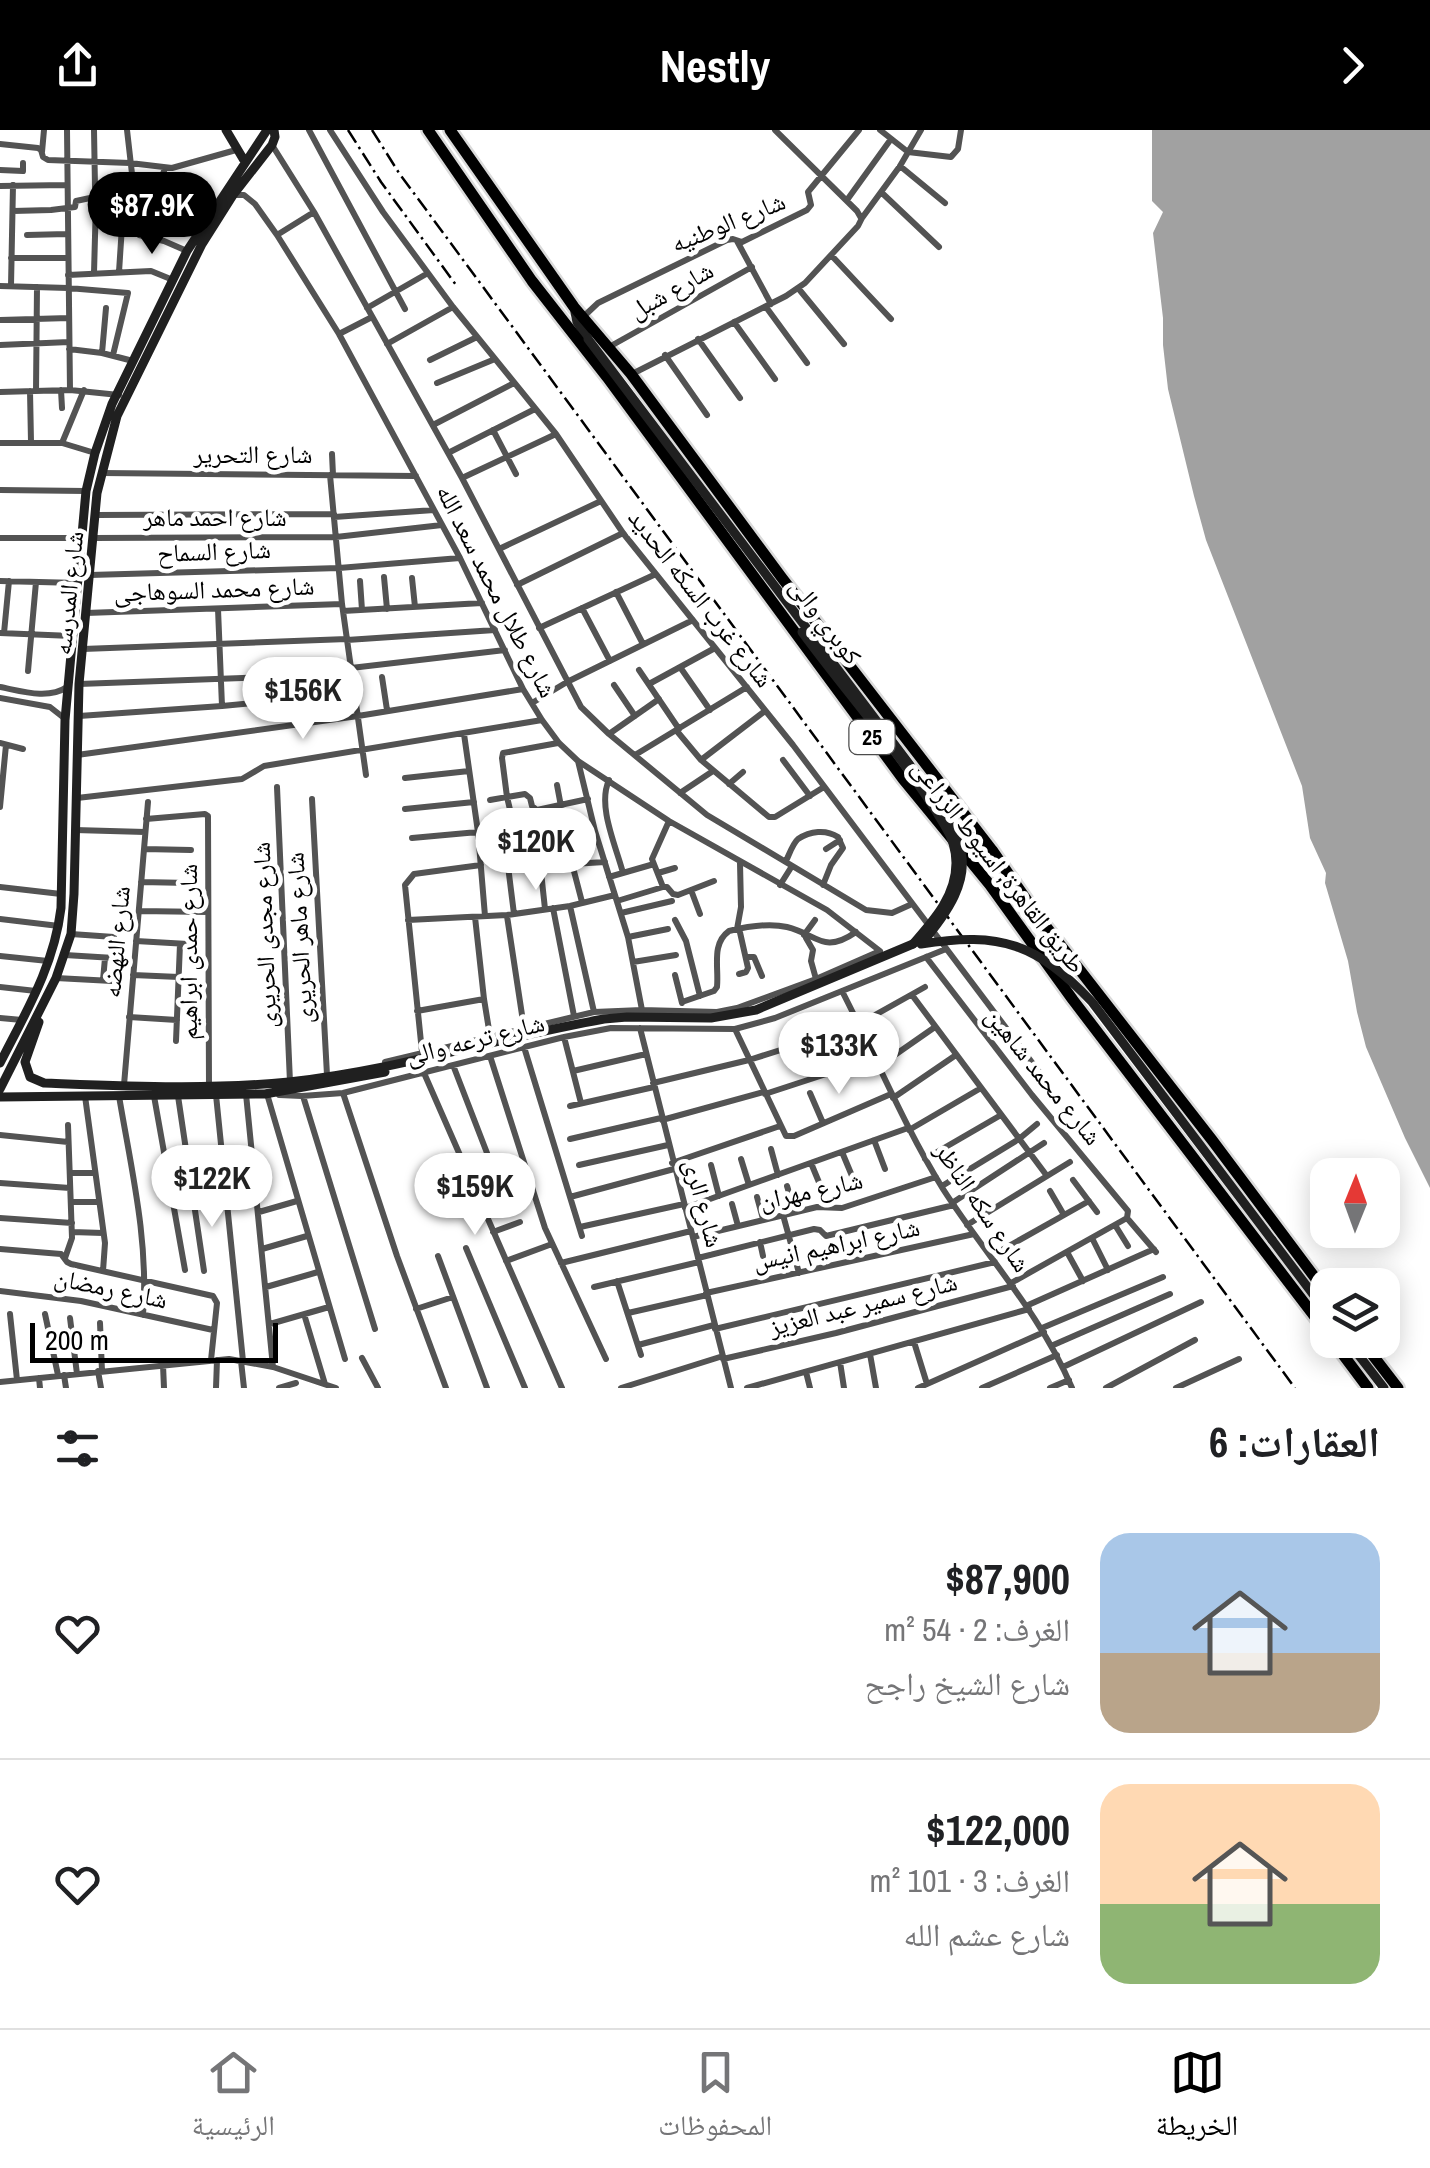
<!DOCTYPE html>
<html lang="ar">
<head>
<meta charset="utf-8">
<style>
	body { margin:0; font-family:"Archivo Narrow","Noto Naskh Arabic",sans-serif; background:#f6f6f6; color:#202124; direction:rtl; height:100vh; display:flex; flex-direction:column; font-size:38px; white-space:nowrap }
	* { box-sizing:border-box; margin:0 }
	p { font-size:32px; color:#757577 }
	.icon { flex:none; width:55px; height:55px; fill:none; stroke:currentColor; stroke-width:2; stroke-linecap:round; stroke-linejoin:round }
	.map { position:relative; height:1258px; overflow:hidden; direction:ltr }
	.panel { display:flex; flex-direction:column; background:#fff; flex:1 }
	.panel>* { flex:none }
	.needle { width:65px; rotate:1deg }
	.buttons { position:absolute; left:1310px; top:1028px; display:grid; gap:20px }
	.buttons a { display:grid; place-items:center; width:90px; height:90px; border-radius:20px; background:#fff; box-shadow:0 5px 25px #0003; font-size:50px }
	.scale { position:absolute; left:30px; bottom:25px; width:248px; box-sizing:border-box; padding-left:10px; border:5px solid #000; border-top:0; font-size:28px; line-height:35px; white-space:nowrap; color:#000; -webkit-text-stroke:8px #fff; paint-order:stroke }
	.price { position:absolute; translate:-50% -85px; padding:0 22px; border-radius:35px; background:#fff; color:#222; font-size:32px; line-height:65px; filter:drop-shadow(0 2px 5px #0008) }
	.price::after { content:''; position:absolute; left:50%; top:60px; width:30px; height:22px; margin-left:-15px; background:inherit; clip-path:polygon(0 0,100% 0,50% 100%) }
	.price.on { background:#000; color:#fff }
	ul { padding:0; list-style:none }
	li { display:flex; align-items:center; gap:30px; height:250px; padding:0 50px }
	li+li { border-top:2px solid #e0e0e0 }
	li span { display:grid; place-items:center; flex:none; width:280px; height:200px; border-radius:30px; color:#555 }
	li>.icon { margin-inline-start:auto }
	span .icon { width:120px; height:120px; fill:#fffc; stroke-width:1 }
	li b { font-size:42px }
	h2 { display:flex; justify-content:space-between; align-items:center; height:120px; padding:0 50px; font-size:42px }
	header { display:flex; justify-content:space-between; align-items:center; height:130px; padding:0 50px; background:#000; color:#fff; font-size:45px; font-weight:700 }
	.tabs { display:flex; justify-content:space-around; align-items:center; height:140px; border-top:2px solid #e0e0e0; background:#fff; font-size:28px; color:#757577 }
	.tabs a { display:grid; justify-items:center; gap:5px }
	.tabs .on { color:#000 }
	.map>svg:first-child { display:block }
	.water { fill:#a1a1a1 }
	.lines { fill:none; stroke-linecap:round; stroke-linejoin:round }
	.trunk-casing { stroke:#dbdbdb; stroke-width:16 }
	.minor { stroke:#535353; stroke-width:6 }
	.secondary { stroke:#202020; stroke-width:9 }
	.trunk { stroke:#000; stroke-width:11 }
	.rail { stroke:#000; stroke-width:2.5; stroke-dasharray:15 5 2.5 5; stroke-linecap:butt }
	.secondary-bridge { stroke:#202020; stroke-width:9 }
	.labels { text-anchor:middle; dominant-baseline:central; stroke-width:9; stroke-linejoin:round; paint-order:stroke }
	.shield { fill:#fff; stroke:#4c4c4c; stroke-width:2.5 }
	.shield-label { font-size:22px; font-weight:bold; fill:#000 }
	.street-label { font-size:25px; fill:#000; stroke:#fff }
</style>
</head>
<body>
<header><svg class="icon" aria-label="forward" viewBox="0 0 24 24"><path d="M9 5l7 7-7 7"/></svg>Nestly<svg class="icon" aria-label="share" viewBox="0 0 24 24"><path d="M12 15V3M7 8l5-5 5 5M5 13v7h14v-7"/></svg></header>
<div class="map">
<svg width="1430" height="1258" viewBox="0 0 1430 1258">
	<rect width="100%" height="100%" fill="#fff"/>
	<path class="water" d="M1152,0H1430V1058L1405,1008L1366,917L1357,882L1348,831L1325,753L1326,743L1310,708L1302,656L1206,410L1194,366L1168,259L1163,215V188L1153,103L1163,82L1152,71Z"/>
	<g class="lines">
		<g class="trunk-casing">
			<path id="trunk" d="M428,0L532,151L607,247L903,649L990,755L1073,870L1328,1204
				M450,0L574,177L631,244L782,448L992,720L1037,785L1212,1010L1328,1165
				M1332,1210L1368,1258
				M1361,1210L1398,1258"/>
		</g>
		<path class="minor" d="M67,0L70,260
			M94,0L95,57
			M127,0L139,105L164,111L187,121
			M309,0L405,179
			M330,0L383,82L453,177L556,304L623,403L793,615L1049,955
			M775,0L857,81L861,88
			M880,0L908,22L951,27L958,19L961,0
			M0,14L38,18L41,20L43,27L48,30L130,33L172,38L236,20
			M272,15L314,82L462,348L581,577L609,604L707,685L866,780L892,783L912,774
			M42,22L44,0
			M900,36L945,73
			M0,40L23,41V33
			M109,53H132
			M0,56L66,55
			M159,56L165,38
			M881,62L939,117
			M233,65H244L255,74L277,105L339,204L460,428L523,559L542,590L559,613L578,631L669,691L827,780L880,821L816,849L737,878L717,882L642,880L594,882L385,932
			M847,70L891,9
			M13,81L51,80L75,77L76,71L90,68
			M151,82L201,99
			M113,95L122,96L119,142
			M27,105L67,104
			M277,105L314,82
			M737,111L771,174
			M831,125L891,189
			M11,128H68
			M94,143L96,70
			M68,145L151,141L173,150
			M0,156L68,158L128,163L113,225
			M11,156L13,55
			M798,158L844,214
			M766,177L807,233
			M367,178L428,143
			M582,188L598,173L727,110L733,109L742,112L807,80L811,75L808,62L859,0
			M0,190L69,188
			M734,192L775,249
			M339,204L372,187
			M698,209L740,268
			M387,214L453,177
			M0,215L69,212
			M609,217L752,137
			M69,219L102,223L133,231
			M102,223L106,178
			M665,225L707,285
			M430,230L477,207
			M632,244L786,166L805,153L858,96L862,88L900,36L921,0
			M437,253L495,229
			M61,260L62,278
			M30,261L31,312
			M36,261L37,157
			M0,262L70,260L119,265
			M433,295L514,253
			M493,300L516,344
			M0,313H62L95,323
			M62,313L84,260
			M448,323L535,279
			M332,324L333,345
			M101,343L416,346
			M330,345L342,474L366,645
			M462,348L556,304
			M0,360L86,361
			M96,385L334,384
			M334,387L434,380
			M0,408H82
			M94,408L336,407L442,395
			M499,419L601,371
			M90,445L339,438L460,428
			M384,447L387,479
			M412,448L415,477
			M0,451L78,453
			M360,451L362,480
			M517,455L623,403
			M616,462L643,514
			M582,478L610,531
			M218,479L222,576
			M343,481L482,473
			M86,483L342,474
			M539,498L656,444
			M0,503L72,506
			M4,503L9,451
			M347,510L495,500
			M83,519L347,509
			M680,537L710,580
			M351,538L505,520
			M639,540L679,599
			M28,541L36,452
			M382,547L387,580
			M79,554L352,544
			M649,554L715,518
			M614,555L635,586
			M0,557C21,561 48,570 67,557
			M0,568L50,577L64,588
			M532,573L567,552L693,490
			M79,586L222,576L354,563
			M676,600L701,630L769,687H775L824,657
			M464,604L478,702L485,786
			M609,604L659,569
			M0,613L23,619
			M77,625L358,586L523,559
			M635,625L747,557
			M701,630L765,581
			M783,630L810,666
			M578,631L595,701L628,807L642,880
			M405,648L469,641
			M609,650C597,676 616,716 623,743
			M729,654L743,642
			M557,655L566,703
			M277,657L290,952
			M680,663L713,641
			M77,668L242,649L264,636L542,590
			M312,669L327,945
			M490,670L525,664L530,668L532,676L537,680L588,669
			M0,677L6,615
			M405,679L474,672
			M542,679L549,705
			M146,689L205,684L208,686L209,956
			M75,700L145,702
			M564,703L582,772
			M412,708L478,702
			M517,709L507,667L502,628L503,623L558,613
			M496,712L595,701
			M144,719L191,720
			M826,719L840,710
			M539,723L545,779
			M507,728L514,784
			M786,731C789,725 793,713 798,709C810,701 826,699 838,707
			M572,734L605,732
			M658,743L675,738
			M609,747L654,734
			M141,752L189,753
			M780,755L792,736
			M823,755L831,735L843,718L838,707
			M0,757L61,764
			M663,757L652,729L669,691
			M691,760L700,784
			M617,771L663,757H667L673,764L678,765L714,751
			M570,776L594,882
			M553,778L574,886
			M139,781L208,782
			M621,783L672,771
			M507,786L524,898
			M475,787L484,869L490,906
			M0,789L59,796
			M408,790L507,785L570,776L615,765
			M675,790L686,811L700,866
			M737,799L741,777L740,733
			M71,804L114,807
			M804,805L815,790
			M628,807L668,799
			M806,808L813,820L811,831L816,849
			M136,811L188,814
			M65,825L114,828
			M0,826L48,831
			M746,827H754L762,846
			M926,827L1032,965L1128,1081L1127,1088L1156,1122
			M633,832L676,825
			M739,844L746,842L748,838L739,798
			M133,845L179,847
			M675,845L682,873
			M56,848L112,851
			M103,850L105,828
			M0,857L36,861
			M842,861C876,927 904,996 943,1059C986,1126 1041,1184 1072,1258
			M912,865L1047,1046
			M682,872L714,861L717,857C719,837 711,814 729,801C745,797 770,793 787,797C817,804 823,825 856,802
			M417,881L484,869
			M129,887L177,890
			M0,888L22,890
			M859,894L925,857
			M640,898L731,1258
			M735,899L786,1006H794L891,964
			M564,907L581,973
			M176,911L180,814
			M524,917L582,1106
			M422,922L405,755L414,744L481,735
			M490,926L545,1098L606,1229
			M453,935L487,1023L481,1034L465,1039
			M879,936L935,897
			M573,941L646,924
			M424,943L562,1258
			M653,953L749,930L860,895
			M124,955L148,672
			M343,963L397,1126L446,1258
			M810,963L823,993
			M246,964L273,1237
			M267,964L345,1229
			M765,964L875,928
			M216,965L243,1231
			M279,965L302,966L343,963L564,907L611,898L735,899L775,888L946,819
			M85,966L105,1113L103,1141
			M119,966C131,1038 149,1111 143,1185
			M154,966L185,1140
			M178,966L204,1141
			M303,966L375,1199
			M893,968L956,925
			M570,976L654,957
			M662,990L764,962
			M909,1000L981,958
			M0,1005L68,1012
			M570,1009L661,988
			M874,1010L885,1039
			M771,1019L778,1045
			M842,1022L855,1053
			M741,1029L749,1055
			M925,1029L1001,985
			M672,1033L780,996
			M811,1033L823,1062
			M579,1035L668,1015
			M711,1035L719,1066
			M70,1043H95
			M1073,1050L1097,1082
			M0,1053L70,1058
			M787,1056L795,1082
			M942,1056L1019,1009L1037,994
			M1050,1061L1064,1085
			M570,1067L674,1039
			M757,1067L763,1089
			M479,1070L531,1056
			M71,1072H99
			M952,1073L1044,1013
			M732,1074L738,1096
			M685,1078L908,998
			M259,1082L297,1071
			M783,1085L799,1143
			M0,1088L72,1093
			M967,1095L1070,1032
			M1115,1095L1128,1116
			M580,1097L684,1074
			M72,1102L103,1103
			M493,1102L520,1092
			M693,1107L817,1077L842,1078L936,1047
			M1092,1108L1108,1140
			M760,1112L763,1126
			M466,1118L525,1258
			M0,1119L61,1124L67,1132L71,1134L213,1166L217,1173L211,1230
			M262,1119L307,1106
			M1067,1122L1083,1151
			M438,1126L487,1258
			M991,1126L1089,1071
			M65,1128L72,1108L68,995
			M698,1128L814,1099L820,1100L826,1106L954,1075
			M506,1131L552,1114
			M561,1133L691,1101
			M617,1151L641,1225
			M1011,1153L1127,1088
			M266,1157L318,1142
			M594,1157L699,1132
			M0,1161L81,1171L213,1200
			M706,1163L974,1104
			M1026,1176L1154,1119
			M416,1179L453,1167
			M628,1183L707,1165
			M10,1184L17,1250
			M45,1184L58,1245
			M304,1184L325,1254
			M70,1188L77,1244
			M100,1193L102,1241
			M270,1194L329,1177
			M1042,1198L1163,1147
			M715,1199L995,1132
			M914,1212L927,1254
			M638,1215L714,1195
			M1051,1216L1170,1164
			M870,1224L876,1258
			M362,1228L378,1258
			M723,1229L836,1203L1013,1156
			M241,1231L244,1258
			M840,1232L844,1258
			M163,1235L164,1258
			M1063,1237L1201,1172
			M98,1241L101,1258
			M806,1242L810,1258
			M64,1245L66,1258
			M39,1248L40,1258
			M0,1252L229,1229L273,1237L336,1258
			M216,1258L217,1230
			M279,1258L296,1253
			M621,1258L723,1226
			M747,1258L1029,1179
			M918,1258L1044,1202
			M982,1258L1057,1225
			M1050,1258L1069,1250
			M1106,1258L1195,1210
			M1176,1258L1239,1229"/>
		<path class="secondary" d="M226,0L245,32
			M574,177L577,192L588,209
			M39,892L25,932L30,947L44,953C125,956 208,960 289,952C396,940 498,908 604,889L627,887L711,888L756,880L913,814
			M0,933C26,882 54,836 61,778L65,590L86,361L95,323L112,274L187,121L267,0
			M0,959L56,848L71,804L74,764L79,554L97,363L117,286L202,114L233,65L272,15L275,7L274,0
			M0,967L265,964L385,942
			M1272,1110L1328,1184
			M1347,1210L1384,1258"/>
		<use href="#trunk" class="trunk"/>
		<path class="rail" d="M348,0L381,52L456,155
			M372,0L399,43L1295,1258"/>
		<path class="secondary-bridge" d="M588,209L910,635C963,710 990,734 921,814
			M802,502C849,566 905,628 945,696C952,707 956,721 956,733C956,766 934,790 913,814
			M921,814C1001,801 1037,814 1092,872L1272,1110"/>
	</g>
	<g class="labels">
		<rect class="shield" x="849.5" y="590" width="45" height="34" rx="8"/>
		<g class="shield-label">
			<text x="872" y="607">25</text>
		</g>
		<g class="street-label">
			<text transform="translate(728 92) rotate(-22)">شارع الوطنيه</text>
			<text transform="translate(671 160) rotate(-29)">شارع شبل</text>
			<text x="253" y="324">شارع التحرير</text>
			<text x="215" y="387">شارع احمد ماهر</text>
			<text transform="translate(214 421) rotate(-2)">شارع السماح</text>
			<text transform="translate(214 459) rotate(-2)">شارع محمد السوهاجى</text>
			<text transform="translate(497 461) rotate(63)">شارع طلال محمد سعد الله</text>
			<text transform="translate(68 463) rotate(-84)">شارع المدرسه</text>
			<text transform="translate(701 468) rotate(52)">شارع غرب السكه الحديد</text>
			<text transform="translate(826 491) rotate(53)">كوبري والى</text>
			<text transform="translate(999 736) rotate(52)">طريق القاهرة, اسيوط الزراعى</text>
			<text transform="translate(264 805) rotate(-92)">شارع مجدى الحريرى</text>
			<text transform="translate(299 808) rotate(-93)">شارع ماهر الحريرى</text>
			<text transform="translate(116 812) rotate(-85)">شارع النهضه</text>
			<text transform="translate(188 822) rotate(-90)">شارع حمدى ابراهيم</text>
			<text transform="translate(475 909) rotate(-14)">شارع ترعه والى</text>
			<text transform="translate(1044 946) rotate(51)">شارع محمد شاهين</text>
			<text transform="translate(811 1060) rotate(-12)">شارع مهران</text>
			<text transform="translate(704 1073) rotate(75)">شارع الرى</text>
			<text transform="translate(983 1077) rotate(56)">شارع سكه الناظر</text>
			<text transform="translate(836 1114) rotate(-12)">شارع ابراهيم انيس</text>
			<text transform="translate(111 1158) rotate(12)">شارع رمضان</text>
			<text transform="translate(863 1174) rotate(-14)">شارع سمير عبد العزيز</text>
		</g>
	</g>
</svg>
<div class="buttons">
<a><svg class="needle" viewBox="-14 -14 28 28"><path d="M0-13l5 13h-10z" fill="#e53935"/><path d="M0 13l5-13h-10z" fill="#757577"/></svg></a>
<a><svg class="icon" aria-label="layers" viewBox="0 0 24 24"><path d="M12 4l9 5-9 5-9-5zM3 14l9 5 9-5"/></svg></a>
</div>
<div class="scale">200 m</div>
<b class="price on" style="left:152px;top:127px">$87.9K</b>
<b class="price" style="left:303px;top:612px">$156K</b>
<b class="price" style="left:536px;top:763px">$120K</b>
<b class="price" style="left:839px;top:967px">$133K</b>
<b class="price" style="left:212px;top:1100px">$122K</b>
<b class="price" style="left:475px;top:1108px">$159K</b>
</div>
<section class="panel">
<h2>العقارات: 6<svg class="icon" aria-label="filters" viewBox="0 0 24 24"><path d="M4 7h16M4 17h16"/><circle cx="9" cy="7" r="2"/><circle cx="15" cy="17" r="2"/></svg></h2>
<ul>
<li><span style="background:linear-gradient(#a9c7e8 60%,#b9a48a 0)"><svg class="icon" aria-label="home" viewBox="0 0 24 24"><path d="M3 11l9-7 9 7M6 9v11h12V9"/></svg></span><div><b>$87,900</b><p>الغرف: 2 · 54 m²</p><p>شارع الشيخ راجح</p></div><svg class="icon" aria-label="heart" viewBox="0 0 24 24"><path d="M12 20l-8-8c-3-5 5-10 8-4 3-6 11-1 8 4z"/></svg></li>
<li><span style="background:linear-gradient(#ffd9b3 60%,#8fb573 0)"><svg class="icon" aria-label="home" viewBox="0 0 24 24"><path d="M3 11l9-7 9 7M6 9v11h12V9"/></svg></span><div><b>$122,000</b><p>الغرف: 3 · 101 m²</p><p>شارع عشم الله</p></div><svg class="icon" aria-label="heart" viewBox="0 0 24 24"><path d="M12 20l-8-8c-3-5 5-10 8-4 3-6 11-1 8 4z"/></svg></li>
</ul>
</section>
<nav class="tabs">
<a class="on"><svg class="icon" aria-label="map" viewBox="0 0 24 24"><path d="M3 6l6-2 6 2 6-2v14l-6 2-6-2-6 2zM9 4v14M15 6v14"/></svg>الخريطة</a>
<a><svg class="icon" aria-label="saved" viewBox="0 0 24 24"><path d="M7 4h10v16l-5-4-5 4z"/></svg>المحفوظات</a>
<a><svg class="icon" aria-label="home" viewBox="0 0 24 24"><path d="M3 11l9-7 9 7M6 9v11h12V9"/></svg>الرئيسية</a>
</nav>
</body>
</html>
